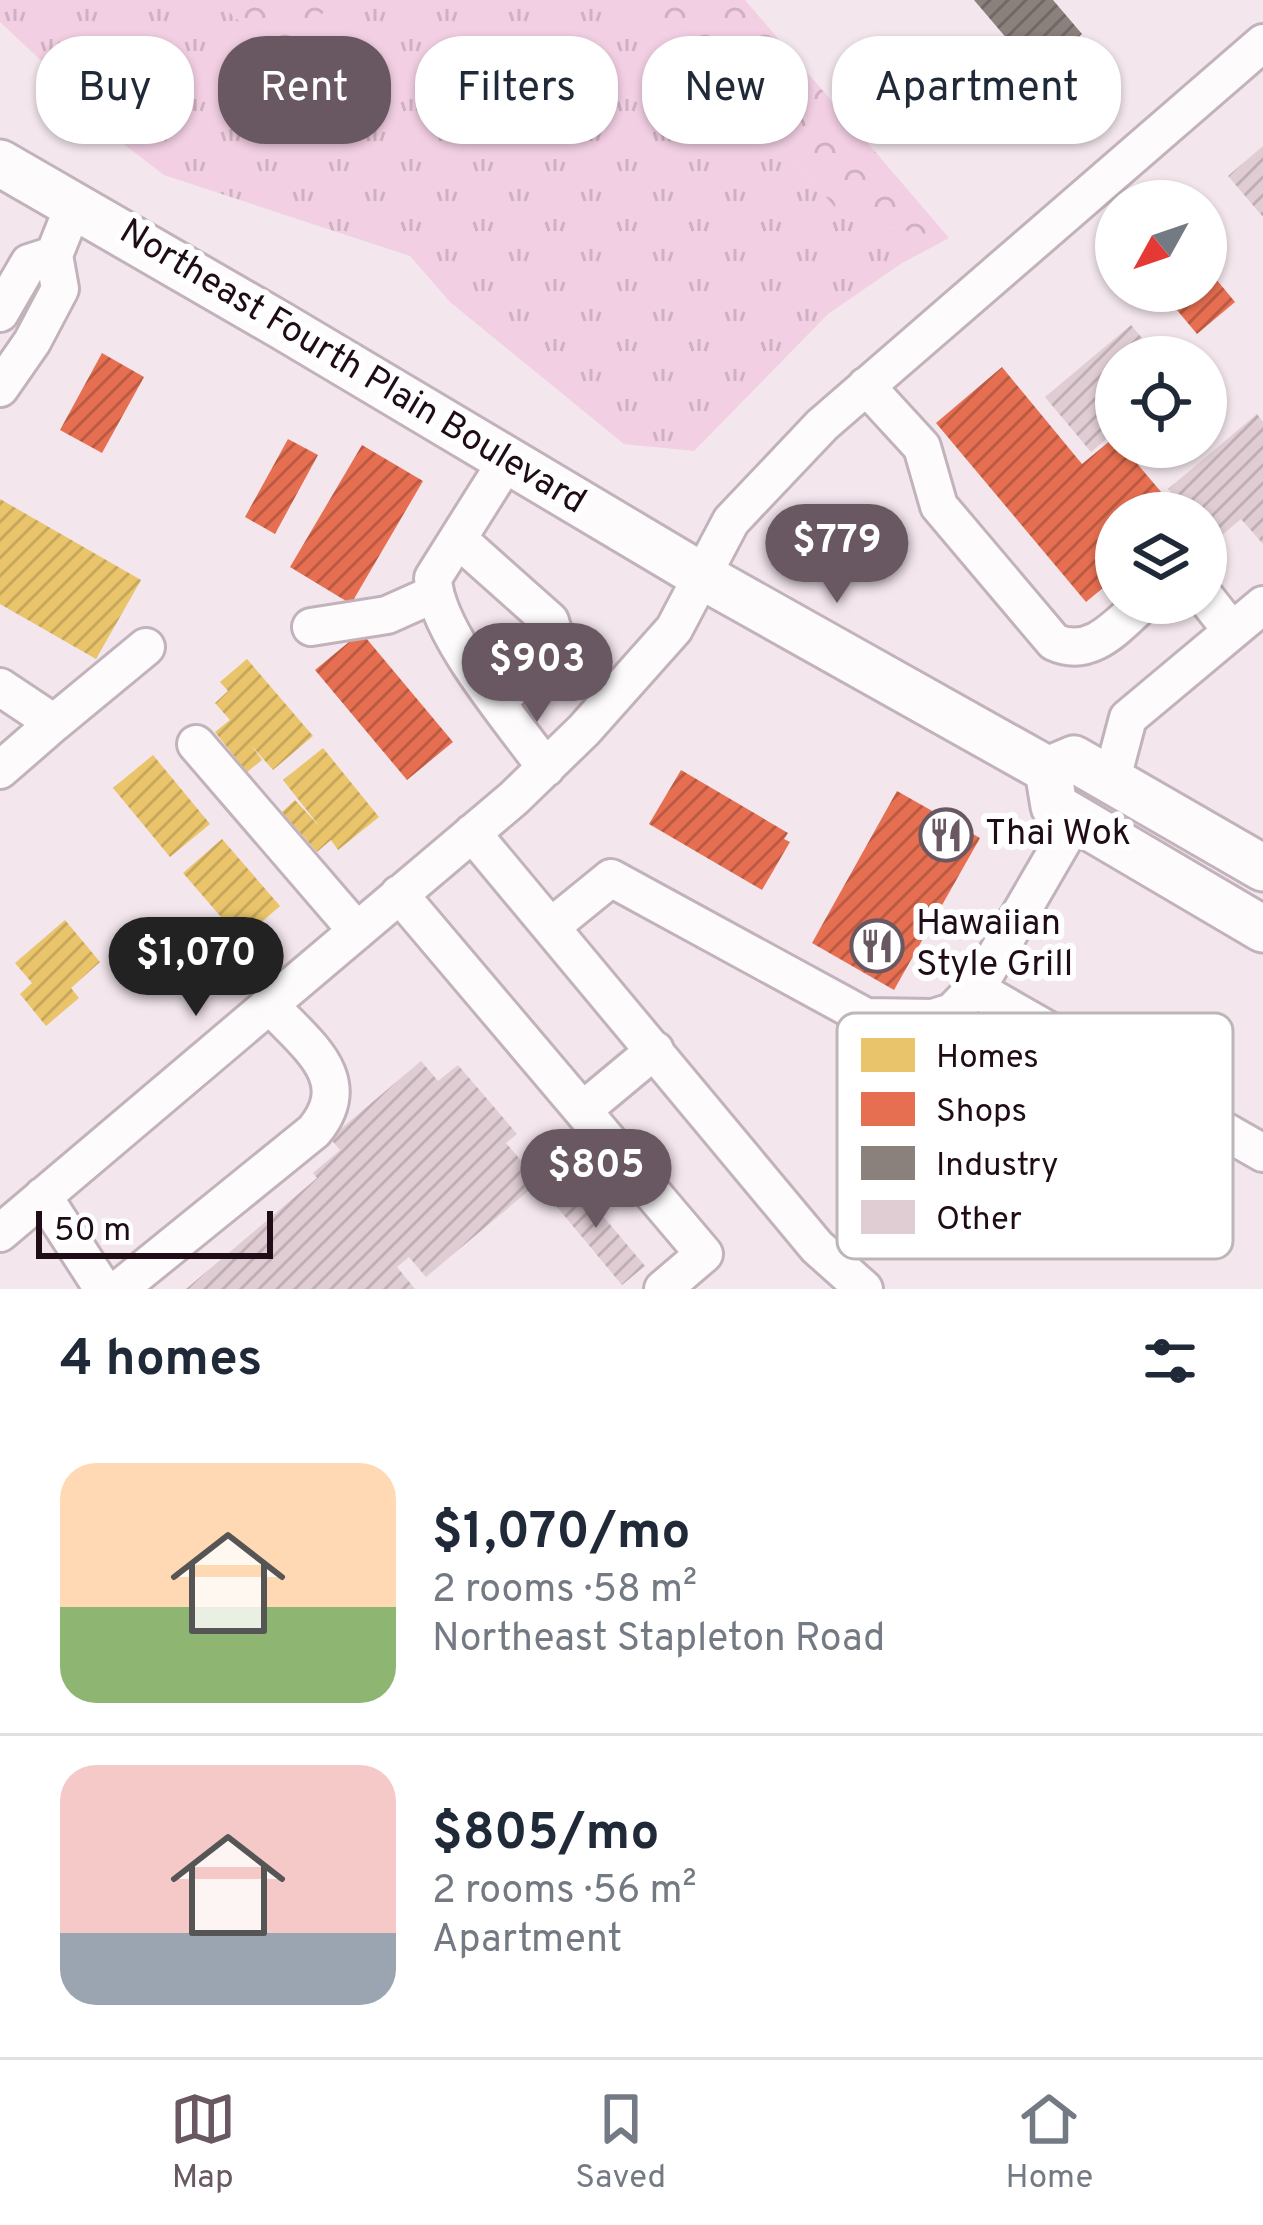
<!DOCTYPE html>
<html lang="en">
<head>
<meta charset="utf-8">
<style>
	body { margin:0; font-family:Overpass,sans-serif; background:#f2f2f3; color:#1f2937; height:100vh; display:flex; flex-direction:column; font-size:45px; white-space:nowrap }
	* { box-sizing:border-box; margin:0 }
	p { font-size:39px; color:#747a83 }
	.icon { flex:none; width:66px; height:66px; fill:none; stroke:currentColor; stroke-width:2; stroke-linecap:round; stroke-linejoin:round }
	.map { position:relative; height:1289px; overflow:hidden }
	.sheet { display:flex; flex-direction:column; background:#fff; flex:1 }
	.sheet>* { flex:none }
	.hud { position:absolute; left:36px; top:36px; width:1191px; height:108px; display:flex; gap:24px }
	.needle { width:78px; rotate:230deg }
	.controls { position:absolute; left:1095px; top:180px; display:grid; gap:24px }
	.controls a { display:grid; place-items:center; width:132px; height:132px; border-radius:50%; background:#fff; box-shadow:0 3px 9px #0004; font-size:60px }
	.scale { position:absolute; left:36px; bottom:30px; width:237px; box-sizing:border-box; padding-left:12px; border:6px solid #1f0c17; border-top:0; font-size:33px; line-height:42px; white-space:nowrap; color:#1f0c17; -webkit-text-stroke:9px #fff; paint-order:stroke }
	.price { position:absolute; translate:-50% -102px; padding:0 27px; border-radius:42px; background:#695862; color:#fff; font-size:39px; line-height:78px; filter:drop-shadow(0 3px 6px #0008) }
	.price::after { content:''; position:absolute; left:50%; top:72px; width:36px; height:27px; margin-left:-18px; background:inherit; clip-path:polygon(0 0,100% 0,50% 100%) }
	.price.active { background:#222; color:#fff }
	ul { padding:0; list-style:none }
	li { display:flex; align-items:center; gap:36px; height:300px; padding:0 60px }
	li+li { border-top:3px solid #e0e1e3 }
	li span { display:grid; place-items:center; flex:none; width:336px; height:240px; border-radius:36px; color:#555 }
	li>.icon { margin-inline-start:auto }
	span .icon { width:144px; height:144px; fill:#fffc; stroke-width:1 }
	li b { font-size:51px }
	h2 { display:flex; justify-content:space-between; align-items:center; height:144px; padding:0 60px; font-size:51px }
	.tag { padding:0 42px; border-radius:48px; background:#fff; box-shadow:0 3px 9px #0004; font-size:42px; line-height:108px }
	.tag.active { background:#695862; color:#fff }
	.dock { display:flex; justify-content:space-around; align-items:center; height:168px; border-top:3px solid #e0e1e3; background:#fff; font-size:33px; color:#747a83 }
	.dock a { display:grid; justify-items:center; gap:6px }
	.dock .active { color:#695862 }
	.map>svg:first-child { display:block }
	.grass { fill:url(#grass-tufts) }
	.forest { fill:url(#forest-crowns) }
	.homes { fill:url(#homes-hatch) }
	.shops { fill:url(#shops-hatch) }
	.industry { fill:url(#industry-hatch) }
	.building { fill:url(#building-hatch) }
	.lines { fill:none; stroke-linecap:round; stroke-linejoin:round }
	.minor-casing { stroke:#c2b2bb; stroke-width:42 }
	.major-casing { stroke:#c2b2bb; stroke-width:51 }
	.minor { stroke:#fdfbfc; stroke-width:36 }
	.major { stroke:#fdfbfc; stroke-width:45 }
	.labels { text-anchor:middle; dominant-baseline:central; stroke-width:12; stroke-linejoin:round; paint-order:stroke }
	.street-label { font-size:36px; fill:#1f0c17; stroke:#fff }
	.poi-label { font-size:36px; fill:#1f0c17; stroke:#fff; text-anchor:start }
	.key { fill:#fff; stroke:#bcb6b9; stroke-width:3 }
	.key-label { font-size:33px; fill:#1f0c17 }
</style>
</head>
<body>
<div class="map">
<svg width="1263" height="1289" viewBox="0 0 1263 1289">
	<defs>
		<pattern id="grass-tufts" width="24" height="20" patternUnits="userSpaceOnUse" patternTransform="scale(3)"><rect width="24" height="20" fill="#f2cfe3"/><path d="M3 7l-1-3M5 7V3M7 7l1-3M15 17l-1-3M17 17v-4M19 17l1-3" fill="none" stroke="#cfb1c2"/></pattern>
		<pattern id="forest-crowns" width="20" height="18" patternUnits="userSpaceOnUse" patternTransform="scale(3)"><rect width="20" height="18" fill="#f2cfe3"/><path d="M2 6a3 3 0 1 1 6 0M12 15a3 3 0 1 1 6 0" fill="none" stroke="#cfb1c2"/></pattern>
		<pattern id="homes-hatch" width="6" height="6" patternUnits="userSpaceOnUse" patternTransform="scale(3)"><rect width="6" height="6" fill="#e9c46a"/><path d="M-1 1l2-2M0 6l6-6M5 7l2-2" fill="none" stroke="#c7a75b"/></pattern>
		<pattern id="shops-hatch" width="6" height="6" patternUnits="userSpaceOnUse" patternTransform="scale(3)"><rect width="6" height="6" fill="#e76f51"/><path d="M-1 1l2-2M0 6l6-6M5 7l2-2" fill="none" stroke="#bb5a42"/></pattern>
		<pattern id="industry-hatch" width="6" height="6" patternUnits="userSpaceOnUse" patternTransform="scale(3)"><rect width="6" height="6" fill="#8a817c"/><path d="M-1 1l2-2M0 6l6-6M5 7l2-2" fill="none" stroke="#706865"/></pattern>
		<pattern id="building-hatch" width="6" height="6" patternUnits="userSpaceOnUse" patternTransform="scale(3)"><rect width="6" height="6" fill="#dfcdd3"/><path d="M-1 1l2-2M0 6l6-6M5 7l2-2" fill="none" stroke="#bfafb4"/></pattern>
	</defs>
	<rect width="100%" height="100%" fill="#f3e6ed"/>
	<path class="grass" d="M0,0H216L246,27L333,4L337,0H627L749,109L846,220L949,238L902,263L828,314L694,451L624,444L450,302L410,256L164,175L104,129L65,83L0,22Z"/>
	<path class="forest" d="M216,0H337L297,37L275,43L246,27Z
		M627,0H745L949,238L846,220L749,109Z"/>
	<path class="homes" d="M0,499L141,580L96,659L0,604Z
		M247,659L313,736L273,770L251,745L262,760L247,772L215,732L230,720L215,703L228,691L220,682Z
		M323,748L379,817L338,850L331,840L317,852L282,812L295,800L320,827L283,780Z
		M153,755L210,824L170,857L113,788Z
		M222,839L280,906L241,940L183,873Z
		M65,920L100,962L71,988L79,998L46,1026L20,994L32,983L15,963Z"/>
	<path class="shops" d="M1206,267L1235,302L1197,334L1161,291H1206Z
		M102,353L144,377L102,453L60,430Z
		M1002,367L1082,464L1116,436V447H1123L1179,513H1116V577L1086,602L936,423Z
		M288,439L318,455L275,534L245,517Z
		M362,445L423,481L351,604L290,567Z
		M361,632L453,742L407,780L315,670Z
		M681,770L788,833L784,839L790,842L762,890L649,824Z
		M897,791L980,838L894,990L812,943Z"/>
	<path class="industry" d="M974,0H1053L1082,34L1036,73Z"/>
	<path class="building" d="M1263,146V217L1228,176Z
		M1131,325L1158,357H1116V431L1091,452L1045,397Z
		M1257,414L1263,422V544L1241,519L1214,542L1206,533V513H1189L1168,489Z
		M421,1061L438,1081L458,1065L517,1134L506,1143L539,1182L426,1277L409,1257L397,1267L415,1289H186L317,1178L313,1173L340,1150L330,1138Z
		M570,1177L645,1266L622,1285L547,1195Z"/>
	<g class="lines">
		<g class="minor-casing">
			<path id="minor" d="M0,313L29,263L54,255
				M866,386L922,447L939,506L1054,642C1091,659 1117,626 1143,603
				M0,388L32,342L60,289L54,255L74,205
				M508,459L433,578C435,632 513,722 546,768
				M458,539L550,621L555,638L551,649L498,702
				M1206,598L1232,631
				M311,627L387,615L434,594
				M0,687L54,723L0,770
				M54,723L146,647
				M196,744L357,931
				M1111,782L1128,718L1263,605
				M472,833L817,1247L864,1289
				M399,894L704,1254L663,1289
				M552,926L611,878L866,1017L933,1018L952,1012L980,983L1076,818
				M976,989L1263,1153
				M583,1110L655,1050
				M43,1196L103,1289
				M0,1233L514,798L584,730L674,629L731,521L822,425L1263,43
				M119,1289L314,1131C358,1078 305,1044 269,1004"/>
		</g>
		<g class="major-casing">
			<path id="major" d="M0,163L282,326L702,576L1048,770
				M1048,770L1054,806L1263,929
				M1048,770L1074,759L1263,868"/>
		</g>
		<use href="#minor" class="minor"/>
		<use href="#major" class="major"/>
	</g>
	<defs>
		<g id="restaurant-ring" transform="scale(2.7)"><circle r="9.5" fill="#fff" stroke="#695862" stroke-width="1.5"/><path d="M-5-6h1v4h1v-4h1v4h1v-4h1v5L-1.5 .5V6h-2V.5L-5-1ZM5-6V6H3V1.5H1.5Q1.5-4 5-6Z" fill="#695862"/></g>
	</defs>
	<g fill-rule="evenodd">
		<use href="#restaurant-ring" x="946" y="835"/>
		<use href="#restaurant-ring" x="877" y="946"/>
	</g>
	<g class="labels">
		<g class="street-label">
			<text transform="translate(352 368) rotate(31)">Northeast Fourth Plain Boulevard</text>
		</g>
		<g class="poi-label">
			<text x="985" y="835">Thai Wok</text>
			<text x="916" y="925">Hawaiian<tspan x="916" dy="41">Style Grill</tspan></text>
		</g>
	</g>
	<rect x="837" y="1013" width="396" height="246" rx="18" class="key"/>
	<rect x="861" y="1038" width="54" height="34" fill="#e9c46a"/>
	<rect x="861" y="1092" width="54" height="34" fill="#e76f51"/>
	<rect x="861" y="1146" width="54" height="34" fill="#8a817c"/>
	<rect x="861" y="1200" width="54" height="34" fill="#dfcdd3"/>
	<g class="key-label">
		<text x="936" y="1067">Homes</text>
		<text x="936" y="1121">Shops</text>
		<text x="936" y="1175">Industry</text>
		<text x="936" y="1229">Other</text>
	</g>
</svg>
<div class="controls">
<a><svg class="needle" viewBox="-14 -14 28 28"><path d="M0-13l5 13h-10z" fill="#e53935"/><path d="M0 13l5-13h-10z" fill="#747a83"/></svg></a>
<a><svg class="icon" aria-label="locate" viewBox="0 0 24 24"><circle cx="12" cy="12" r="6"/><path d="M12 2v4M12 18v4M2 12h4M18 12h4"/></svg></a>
<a><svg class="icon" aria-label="layers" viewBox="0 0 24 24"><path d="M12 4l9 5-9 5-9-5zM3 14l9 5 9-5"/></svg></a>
</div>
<div class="scale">50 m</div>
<b class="price" style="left:837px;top:606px">$779</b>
<b class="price" style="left:537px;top:725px">$903</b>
<b class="price active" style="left:196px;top:1019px">$1,070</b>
<b class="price" style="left:596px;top:1231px">$805</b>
<div class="hud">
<a class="tag">Buy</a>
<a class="tag active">Rent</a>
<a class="tag">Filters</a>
<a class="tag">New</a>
<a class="tag">Apartment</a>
</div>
</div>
<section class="sheet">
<h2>4 homes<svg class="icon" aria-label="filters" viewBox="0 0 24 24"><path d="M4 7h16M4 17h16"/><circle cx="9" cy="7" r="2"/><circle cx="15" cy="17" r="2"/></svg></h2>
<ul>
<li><span style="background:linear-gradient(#ffd9b3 60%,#8fb573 0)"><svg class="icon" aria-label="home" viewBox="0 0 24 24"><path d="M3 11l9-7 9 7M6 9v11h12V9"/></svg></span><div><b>$1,070/mo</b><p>2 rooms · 58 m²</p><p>Northeast Stapleton Road</p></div></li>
<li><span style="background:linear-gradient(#f6c9c9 70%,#9aa5b1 0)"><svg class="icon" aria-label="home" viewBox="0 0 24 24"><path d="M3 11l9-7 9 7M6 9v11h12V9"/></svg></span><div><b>$805/mo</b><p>2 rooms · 56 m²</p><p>Apartment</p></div></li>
</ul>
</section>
<nav class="dock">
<a class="active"><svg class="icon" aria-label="map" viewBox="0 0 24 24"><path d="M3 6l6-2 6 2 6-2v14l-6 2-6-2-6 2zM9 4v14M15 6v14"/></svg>Map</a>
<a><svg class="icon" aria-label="saved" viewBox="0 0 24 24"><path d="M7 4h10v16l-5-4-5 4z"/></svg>Saved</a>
<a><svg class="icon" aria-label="home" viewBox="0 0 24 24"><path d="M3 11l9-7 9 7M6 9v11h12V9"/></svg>Home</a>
</nav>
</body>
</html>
